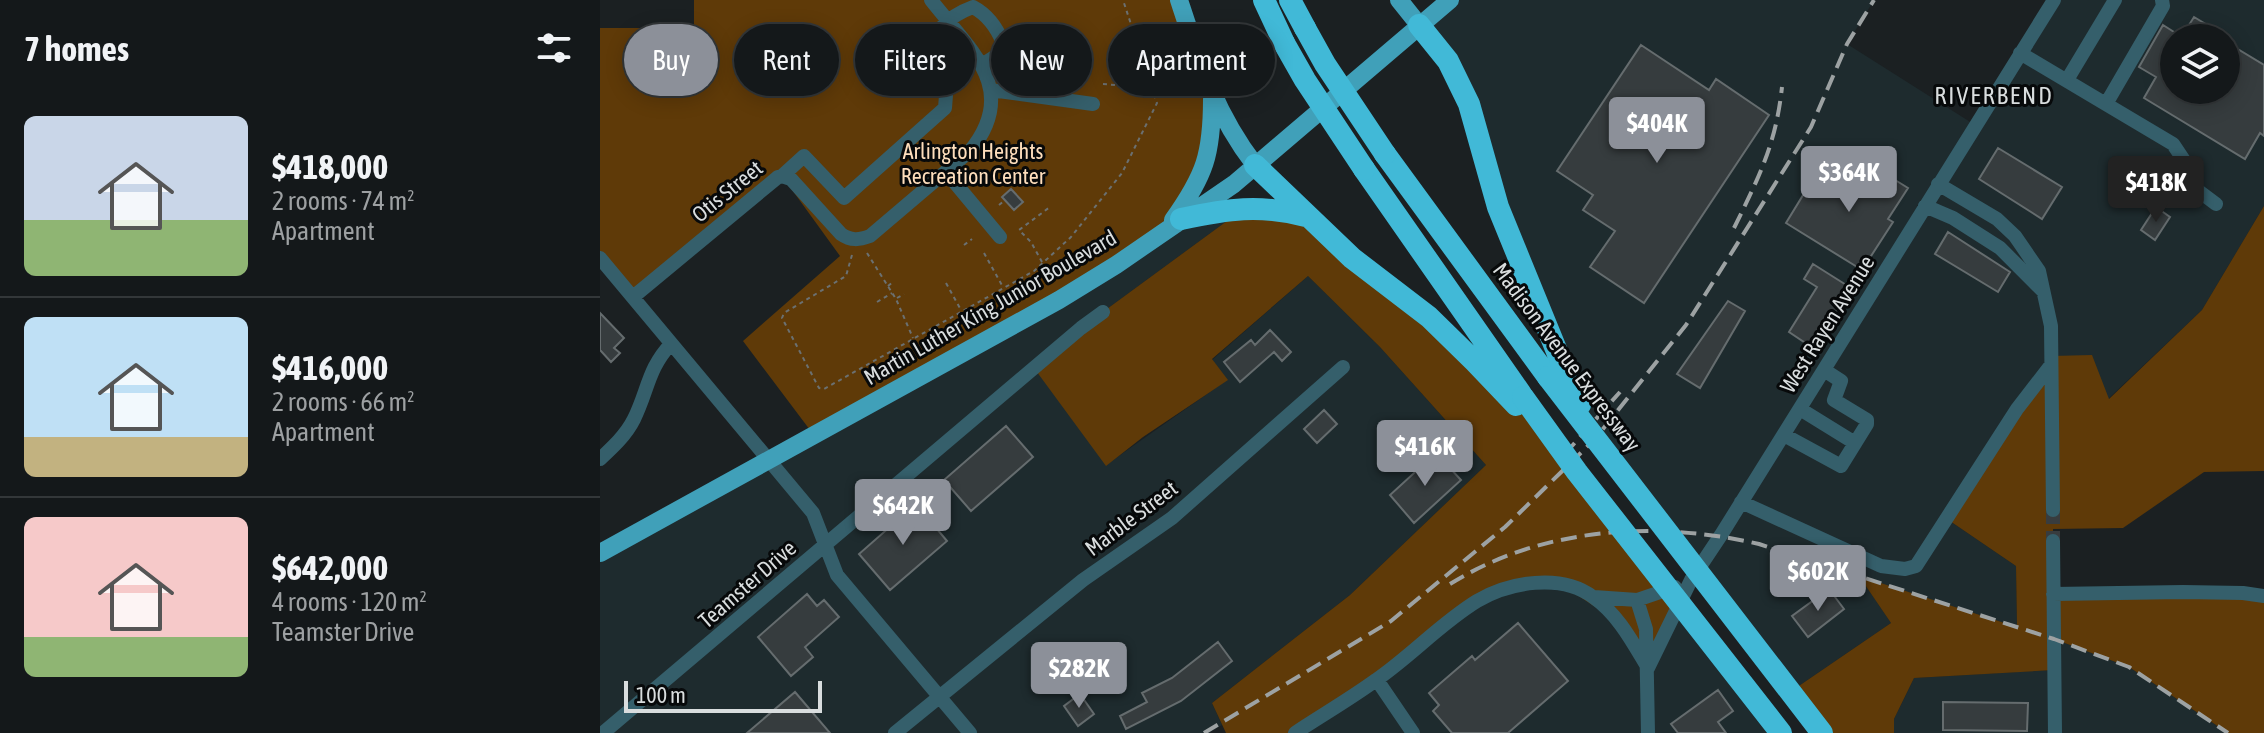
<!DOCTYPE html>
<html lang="en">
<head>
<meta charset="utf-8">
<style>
	body { margin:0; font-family:"Asap Condensed",sans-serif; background:#212527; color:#f1f3f6; height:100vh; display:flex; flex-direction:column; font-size:30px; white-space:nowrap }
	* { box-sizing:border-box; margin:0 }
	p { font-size:26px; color:#9da0a2 }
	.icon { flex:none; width:44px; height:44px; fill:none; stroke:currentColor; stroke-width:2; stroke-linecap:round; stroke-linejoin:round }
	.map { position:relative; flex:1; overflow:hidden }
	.drawer { display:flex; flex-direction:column; background:#14181a; width:600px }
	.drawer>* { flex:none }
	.banner { position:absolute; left:24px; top:24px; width:760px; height:72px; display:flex; gap:16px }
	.buttons { position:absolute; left:1560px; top:24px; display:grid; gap:16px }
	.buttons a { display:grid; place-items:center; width:80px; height:80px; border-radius:50%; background:#14181a; box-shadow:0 4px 20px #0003,0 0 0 2px #333739; font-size:40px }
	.scale { position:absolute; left:24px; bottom:20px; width:198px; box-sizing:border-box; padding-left:8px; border:4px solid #d9ddde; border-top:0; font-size:22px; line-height:28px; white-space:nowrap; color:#d9ddde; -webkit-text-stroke:6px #07090a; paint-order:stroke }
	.price { position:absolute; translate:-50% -68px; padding:0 18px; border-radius:8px; background:#8c9099; color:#fff; font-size:26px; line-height:52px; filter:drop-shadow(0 2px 4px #0008) }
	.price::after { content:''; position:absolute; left:50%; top:48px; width:24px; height:18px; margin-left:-12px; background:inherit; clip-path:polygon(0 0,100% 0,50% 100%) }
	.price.active { background:#222; color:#fff }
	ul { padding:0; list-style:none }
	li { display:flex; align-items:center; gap:24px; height:200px; padding:0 24px }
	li+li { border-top:2px solid #333739 }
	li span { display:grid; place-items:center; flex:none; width:224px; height:160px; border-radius:12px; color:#555 }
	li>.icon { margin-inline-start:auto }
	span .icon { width:96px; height:96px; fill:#fffc; stroke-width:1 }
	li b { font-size:34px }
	h2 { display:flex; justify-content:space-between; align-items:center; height:96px; padding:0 24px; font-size:34px }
	.tag { padding:0 28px; border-radius:36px; background:#14181a; box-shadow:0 4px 20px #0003,0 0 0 2px #333739; font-size:28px; line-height:72px }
	.tag.active { background:#8c9099; color:#fff }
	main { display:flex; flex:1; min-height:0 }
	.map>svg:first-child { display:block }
	.built { fill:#1e2b2e; fill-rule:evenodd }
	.green { fill:#5f3a08 }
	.building { fill:#363c3e; stroke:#656c6e; stroke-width:2 }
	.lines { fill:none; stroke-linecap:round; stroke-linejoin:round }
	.minor-tunnel { stroke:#383c3e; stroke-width:14; stroke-dasharray:14 7; stroke-linecap:butt }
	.path { stroke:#6b7071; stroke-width:2; stroke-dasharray:4 4; stroke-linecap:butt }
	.minor { stroke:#355f6b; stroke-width:14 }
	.major { stroke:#40a0b9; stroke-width:18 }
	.highway { stroke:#41b9d7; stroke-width:22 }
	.rail { stroke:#9da2a3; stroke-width:4; stroke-dasharray:16 8; stroke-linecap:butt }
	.highway-bridge { stroke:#41b9d7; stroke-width:22 }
	.labels { text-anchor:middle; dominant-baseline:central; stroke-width:6; stroke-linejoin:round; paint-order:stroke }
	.park-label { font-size:22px; fill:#fedebc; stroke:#07090a }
	.street-label { font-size:22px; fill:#d9ddde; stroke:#07090a }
	.neighbourhood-label { font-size:24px; letter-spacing:2px; fill:#d9ddde; stroke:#07090a }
</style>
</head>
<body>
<main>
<section class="drawer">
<h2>7 homes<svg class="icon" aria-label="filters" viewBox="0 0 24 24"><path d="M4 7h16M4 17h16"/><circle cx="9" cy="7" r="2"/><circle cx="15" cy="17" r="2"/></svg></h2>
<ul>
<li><span style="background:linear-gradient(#c9d6e8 65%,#8fb573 0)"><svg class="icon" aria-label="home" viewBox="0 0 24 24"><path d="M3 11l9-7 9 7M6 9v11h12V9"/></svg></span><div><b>$418,000</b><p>2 rooms · 74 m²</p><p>Apartment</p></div></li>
<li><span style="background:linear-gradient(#bfe0f5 75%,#c2b280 0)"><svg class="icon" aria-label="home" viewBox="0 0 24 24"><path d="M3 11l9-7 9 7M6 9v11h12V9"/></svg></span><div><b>$416,000</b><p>2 rooms · 66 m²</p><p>Apartment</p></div></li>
<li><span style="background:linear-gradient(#f6c9c9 75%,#8fb573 0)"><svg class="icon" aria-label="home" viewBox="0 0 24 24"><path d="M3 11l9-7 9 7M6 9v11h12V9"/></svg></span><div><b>$642,000</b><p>4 rooms · 120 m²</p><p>Teamster Drive</p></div></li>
</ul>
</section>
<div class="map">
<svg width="1664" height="733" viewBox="0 0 1664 733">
	<rect width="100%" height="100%" fill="#1b2022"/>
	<path class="built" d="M850,0H1274L1247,44L1375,125L1454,0H1664V206L1602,310L1508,399L1347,519L1416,566L1417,627L1260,577L1291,623L1190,692L995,439L874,119L819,25ZM1574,38H1626V90H1574Z
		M646,207L481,328L506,465L627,380L612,360L708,276L780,347L886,465L750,595L612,703L622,725L609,733H0V553L581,219Z
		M915,585L1081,606L1181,733H695L863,611Z
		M1454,639L1529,667L1628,733H1294V719L1314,678L1453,670Z"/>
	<path class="green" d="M94,0H579L605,78L611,143L565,230L213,434L143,341L240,256L182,176L33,297L0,258V28H94Z
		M1664,206V471L1604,472L1523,528L1453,529V593L1664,596V733H1628L1529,667L1454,639V670L1314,678L1294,719V733H1222L1190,692L1291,623L1259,576L1417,627L1416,566L1347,519L1451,356L1492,355L1509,399L1602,310Z
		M646,207L691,212L875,362L977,472L1068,589L1091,580L1048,668L1018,622L962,585L897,591L695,733H626L612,703L750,595L886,465L780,347L708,276L612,359L628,380L543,437L506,466L434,368L481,328Z"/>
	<path class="building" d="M1594,17L1629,38H1581Z
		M1563,25L1574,32V90H1626V42L1664,65V136L1660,133L1645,159L1544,98L1556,77L1539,67Z
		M1041,45L1109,90L1116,79L1169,115L1044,303L990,267L1015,231L983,210L993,195L957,171Z
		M1398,148L1462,187L1442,219L1379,179Z
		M1266,162L1308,188L1288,219L1293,222L1262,270L1186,223L1216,174L1247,193Z
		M411,189L423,202L414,210L402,197Z
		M1556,207L1570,217L1555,240L1541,230Z
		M1348,232L1410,272L1398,292L1335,254Z
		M1213,264L1251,288L1213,348L1189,332L1217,287L1204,279Z
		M1128,301L1145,311L1100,388L1077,374Z
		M0,313L24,338L14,348L20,353L11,362L0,350Z
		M670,330L691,352L682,361L674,352L640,382L624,362L651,340L655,345Z
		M724,410L737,424L717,443L704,429Z
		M406,426L433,457L371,511L344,480Z
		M836,453L861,480L814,523L790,495Z
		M316,504L347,541L290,590L259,554Z
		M1229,589L1244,609L1208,637L1192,616Z
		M207,594L217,606L224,600L239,617L205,647L213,657L191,676L158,637Z
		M918,623L968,681L908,733H852L833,711L839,705L829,693L872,656L875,660Z
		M618,642L632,661L581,701L526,729L520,716L547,702L542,693L572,678Z
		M1118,690L1133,711L1118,722L1126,733H1078L1071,724Z
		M195,692L230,733H147Z
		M480,694L494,714L478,726L464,706Z
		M1343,702L1428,703L1427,731L1343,730Z"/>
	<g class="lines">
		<path class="minor-tunnel" d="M1453,510V541"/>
		<path class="path" d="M417,44L433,74
			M433,68L456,48
			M503,84L541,87L551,86
			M399,205L405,200
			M364,245L372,239
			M267,253L296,299L313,338
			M384,253L403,287
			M252,255L246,276L184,313L182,318L219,388L224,389L434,271L471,237L522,173L557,103L523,0
			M442,262L431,242L419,230L450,207
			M346,283L361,310
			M288,286L294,281
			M297,298L304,294
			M277,302L292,293"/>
		<path class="minor" d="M1420,53L1573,144L1587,165L1596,189L1616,204
			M1467,80L1515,0
			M391,90L493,104
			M1506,104L1563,6L1562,0
			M346,172L400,237
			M182,176L204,156L244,198L345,108L346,95L325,59C334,32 346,17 373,7C388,15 397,28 403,43L399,54L382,65
			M1338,184L1397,219L1415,236L1439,271L1451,326L1453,510
			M1325,206L1353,218L1400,248L1443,291
			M0,258L213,513L237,575L370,733
			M33,297L178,177L182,176L191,179L241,234C251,241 259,240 270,236L370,151C421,89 369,49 331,0
			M1200,409L1255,443
			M1184,435L1241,466L1267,424V420L1234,400L1241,381L1224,370
			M0,459C13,447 26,435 34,419C48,391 48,368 71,344
			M1141,502L1281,566L1305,569L1316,566L1417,409L1451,365
			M1453,541L1455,733
			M1453,594L1583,592L1643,593L1664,596
			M994,597L1037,600L1075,587
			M1037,600L1046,629L1048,733
			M1048,668L1091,580L1121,535L1454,0
			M777,680L813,733
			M3,733L481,328L503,312
			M295,733L483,580L572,518L743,367
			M695,733C722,715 750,699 776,680C811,656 841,623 877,601C909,582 961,573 993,597C1018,614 1033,643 1048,668"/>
		<path class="major" d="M579,0C599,61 615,113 655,165
			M799,0L819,25
			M573,220C605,175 612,154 612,99
			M0,553L459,300L516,265L634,184L850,0"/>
		<path class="highway" d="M664,0L684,43
			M690,0L705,28
			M819,25L848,61L869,104L898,207L960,359
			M785,154L948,377
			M655,165L752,258L829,317L875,362L916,405
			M764,169L921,394
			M581,219C628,209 659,204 706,216"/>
		<path class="rail" d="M1134,228C1159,177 1176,144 1182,87
			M964,455L1020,392
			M850,584C942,527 1055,520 1159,544L1454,639L1529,667L1628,733
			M604,733L791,621L905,527L995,439L1086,325L1211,127L1247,44L1274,0"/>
		<path class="highway-bridge" d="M705,28L725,64L785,154
			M684,43L705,80L764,169
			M960,359L980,405
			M948,377L1222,733
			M923,397L977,472L1181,733"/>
	</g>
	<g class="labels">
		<g class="park-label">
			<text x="373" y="151">Arlington Heights<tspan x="373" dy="25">Recreation Center</tspan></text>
		</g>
		<g class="street-label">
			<text transform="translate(127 191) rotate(-39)">Otis Street</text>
			<text transform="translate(390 307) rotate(-30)">Martin Luther King Junior Boulevard</text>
			<text transform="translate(1227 324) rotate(-58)">West Rayen Avenue</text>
			<text transform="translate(967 357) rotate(53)">Madison Avenue Expressway</text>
			<text transform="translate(531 518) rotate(-37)">Marble Street</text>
			<text transform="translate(147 584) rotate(-41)">Teamster Drive</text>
		</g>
		<g class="neighbourhood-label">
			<text x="1394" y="95">RIVERBEND</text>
		</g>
	</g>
</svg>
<div class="buttons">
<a><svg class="icon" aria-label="layers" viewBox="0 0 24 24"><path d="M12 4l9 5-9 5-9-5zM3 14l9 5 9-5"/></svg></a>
</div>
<div class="scale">100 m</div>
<b class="price" style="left:1057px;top:165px">$404K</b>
<b class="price" style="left:1249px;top:214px">$364K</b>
<b class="price active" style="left:1556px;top:224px">$418K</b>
<b class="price" style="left:825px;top:488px">$416K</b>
<b class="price" style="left:303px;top:547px">$642K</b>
<b class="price" style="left:1218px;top:613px">$602K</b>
<b class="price" style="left:479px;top:710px">$282K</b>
<div class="banner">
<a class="tag active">Buy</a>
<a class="tag">Rent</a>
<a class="tag">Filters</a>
<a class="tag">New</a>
<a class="tag">Apartment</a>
</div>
</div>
</main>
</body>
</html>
